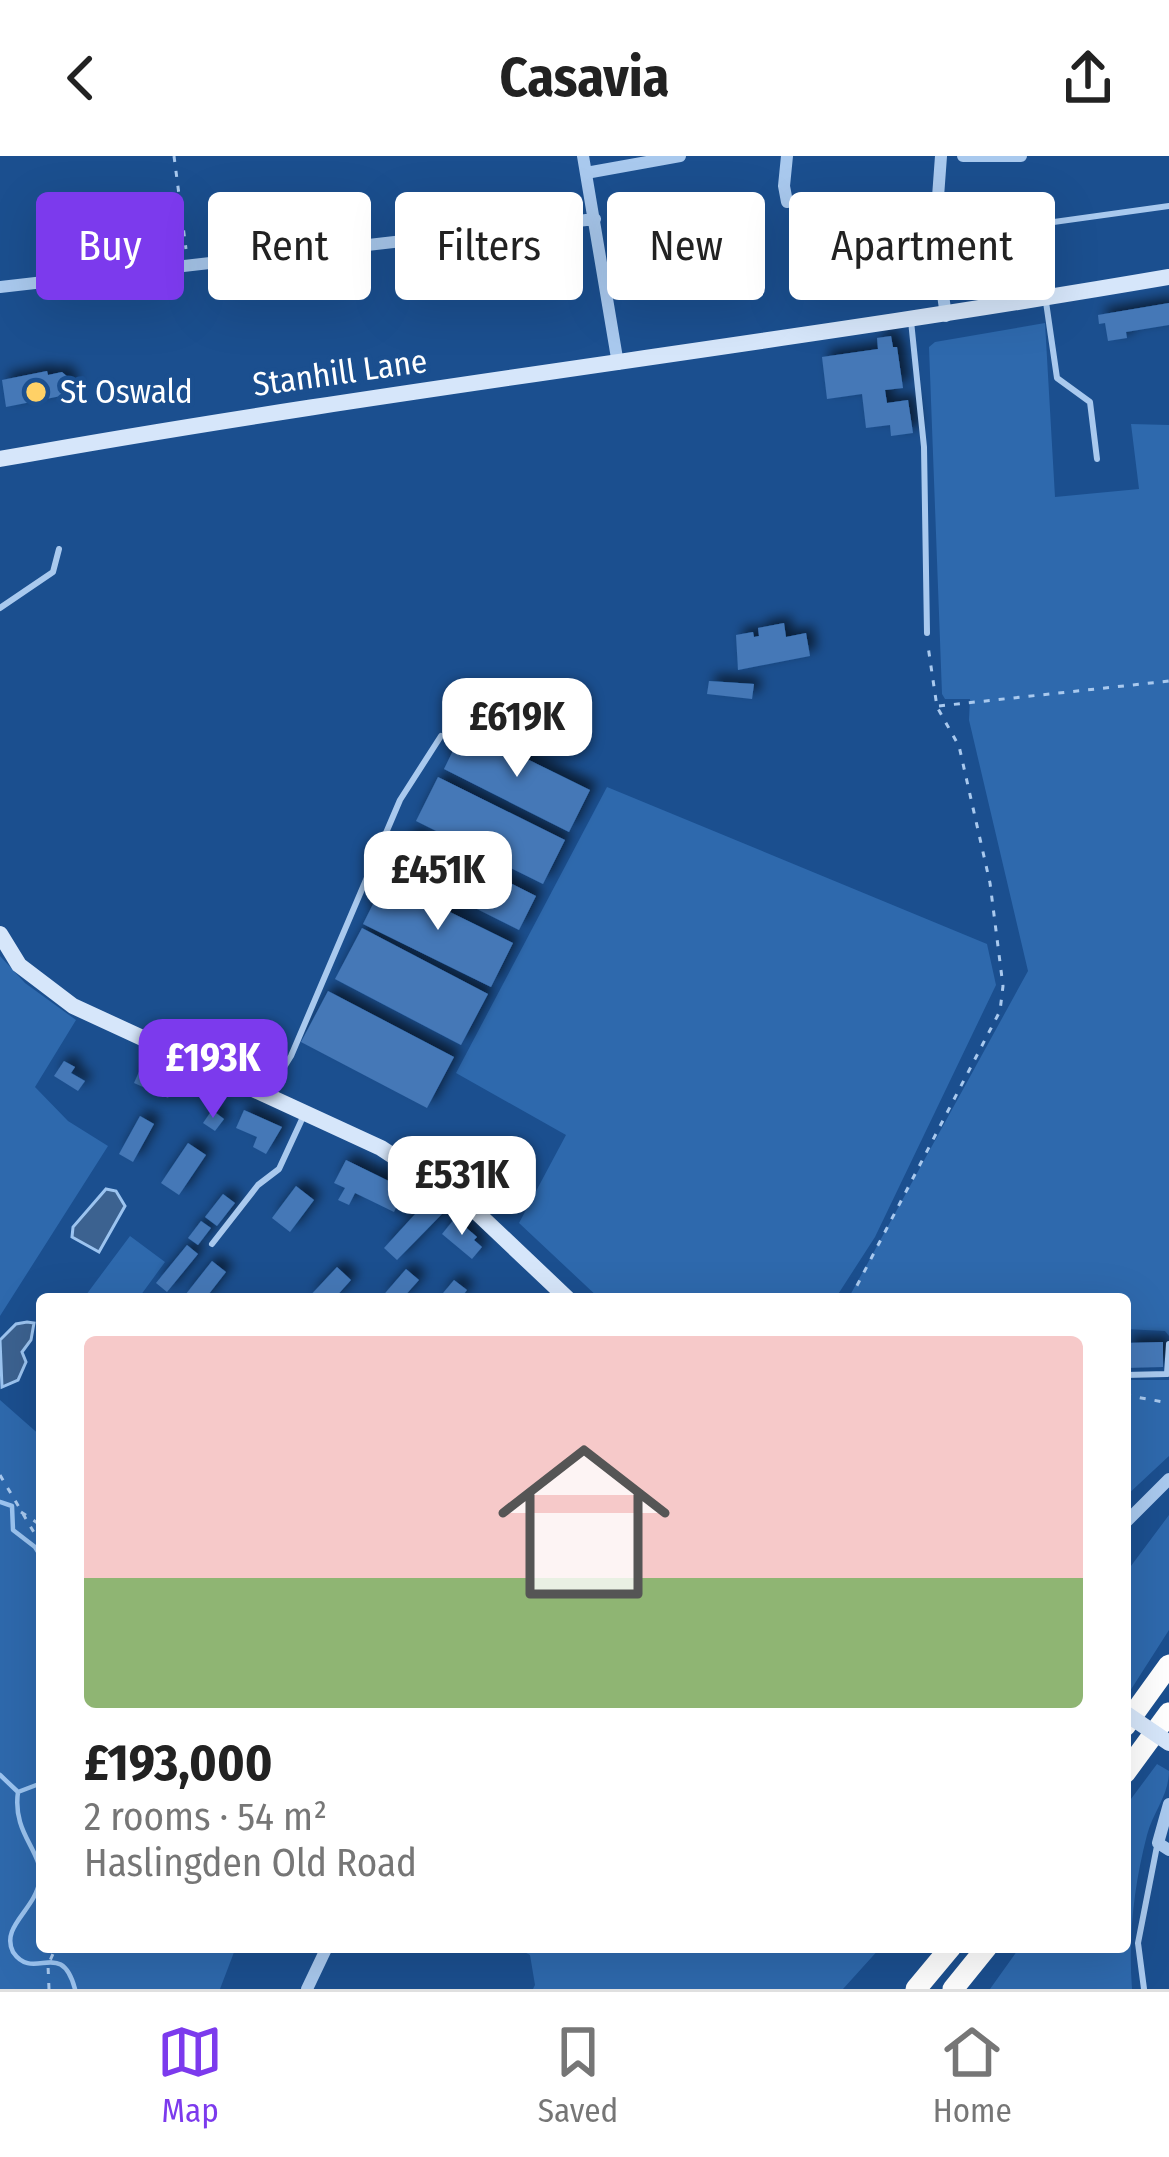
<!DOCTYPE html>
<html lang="en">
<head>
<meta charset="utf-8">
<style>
	body { margin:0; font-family:"Fira Sans Condensed",sans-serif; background:#f6f6f6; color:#222; height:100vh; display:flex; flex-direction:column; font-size:45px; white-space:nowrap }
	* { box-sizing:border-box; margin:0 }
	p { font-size:39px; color:#767676 }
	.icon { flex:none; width:66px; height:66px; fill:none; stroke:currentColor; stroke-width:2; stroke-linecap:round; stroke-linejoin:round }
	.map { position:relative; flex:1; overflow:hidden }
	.drawer { position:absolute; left:36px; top:1137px; width:1095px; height:660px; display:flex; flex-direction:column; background:#fff; border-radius:12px; box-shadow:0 12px 48px #0002 }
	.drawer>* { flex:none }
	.banner { position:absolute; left:36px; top:36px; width:1098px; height:108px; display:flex; gap:24px }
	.price { position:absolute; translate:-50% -102px; padding:0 27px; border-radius:24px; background:#fff; color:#222; font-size:39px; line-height:78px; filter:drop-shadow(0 3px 6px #0008) }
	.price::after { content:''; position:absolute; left:50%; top:72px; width:36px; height:27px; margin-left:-18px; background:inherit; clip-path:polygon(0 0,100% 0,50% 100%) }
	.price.on { background:#7c3aed; color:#fff }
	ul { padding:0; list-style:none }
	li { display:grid; align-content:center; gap:24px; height:636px; padding:0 48px }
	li+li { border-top:3px solid #e0e0e0 }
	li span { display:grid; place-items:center; height:372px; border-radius:12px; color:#555 }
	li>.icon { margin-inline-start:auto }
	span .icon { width:216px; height:216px; fill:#fffc; stroke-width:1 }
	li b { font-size:51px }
	.chip { padding:0 42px; border-radius:12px; background:#fff; box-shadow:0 12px 48px #0002; font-size:42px; line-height:108px }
	.chip.on { background:#7c3aed; color:#fff }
	header { display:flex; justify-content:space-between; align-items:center; height:156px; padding:0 48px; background:#fff; font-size:54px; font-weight:700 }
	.menu { display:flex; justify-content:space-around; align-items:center; height:168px; border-top:3px solid #e0e0e0; background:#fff; font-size:33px; color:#767676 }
	.menu a { display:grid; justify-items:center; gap:6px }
	.menu .on { color:#7c3aed }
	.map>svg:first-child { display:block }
	.green { fill:#2e69ad }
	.water { fill:#3c6290; stroke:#9cc4f0; stroke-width:3 }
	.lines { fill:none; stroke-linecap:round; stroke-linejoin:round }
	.stream { stroke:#9cc4f0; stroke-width:4.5 }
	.building { fill:#4478b7; filter:url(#shadow) }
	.path { stroke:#a9c9ee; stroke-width:3; stroke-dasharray:6 9; stroke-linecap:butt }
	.lane { stroke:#a9c9ee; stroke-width:6 }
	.street { stroke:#a9c9ee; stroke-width:12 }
	.secondary { stroke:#d6e6fa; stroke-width:16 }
	.highway { stroke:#fff; stroke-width:21 }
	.secondary-bridge { stroke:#d6e6fa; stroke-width:16 }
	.poi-dot { fill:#ffd166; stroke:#1b4f8f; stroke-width:4.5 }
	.labels { text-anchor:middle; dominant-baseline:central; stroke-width:9; stroke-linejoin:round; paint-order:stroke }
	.street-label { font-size:33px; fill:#fff; stroke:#1b4f8f }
	.poi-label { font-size:33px; fill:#fff; stroke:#1b4f8f; text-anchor:start }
</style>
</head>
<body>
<header><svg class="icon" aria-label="back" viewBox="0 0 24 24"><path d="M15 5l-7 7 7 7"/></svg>Casavia<svg class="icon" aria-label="share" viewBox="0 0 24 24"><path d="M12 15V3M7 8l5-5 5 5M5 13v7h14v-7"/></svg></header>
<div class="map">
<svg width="1169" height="1833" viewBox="0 0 1169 1833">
	<defs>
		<filter id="shadow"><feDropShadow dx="7" dy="-7" stdDeviation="6" flood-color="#0009"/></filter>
	</defs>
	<rect width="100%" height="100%" fill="#1b4f8f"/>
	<path class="green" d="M1045,167L1055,341L1139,333L1131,268L1169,269V1180L1165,1175L1125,1173V1143H848L1028,815L969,564L970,543H945L942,538L929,191L935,186Z
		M607,631L987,788L996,829L875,1081L835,1143H600L519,1067L566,979L456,917Z
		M0,800L25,827L76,864L35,931L68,965L108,990L0,1160Z
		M130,1080L165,1106L138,1143H83Z
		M1125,1224H1169V1300L1125,1341Z
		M0,1244L42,1281V1791H236L220,1833H0Z
		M1169,1359V1474L1130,1535L1125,1532V1418Z
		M1157,1608L1169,1615C1169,1639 1153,1656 1147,1679C1134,1729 1128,1781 1132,1833H990L1020,1791H1125V1651Z
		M515,1791H881L843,1833H533L535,1829L530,1799Z"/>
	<path class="water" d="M106,1033L116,1035L125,1050L99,1096L72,1081L73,1071Z
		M27,1166L34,1167L31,1184L22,1196L26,1206L18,1224L2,1231L0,1184L16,1168Z"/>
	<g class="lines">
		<path class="stream" d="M0,1346L12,1350L13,1374L35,1391L42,1402
			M0,1619L18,1636
			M42,1623L39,1628L18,1636C12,1678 43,1695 40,1723C36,1754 0,1770 13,1796C34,1827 61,1781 75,1833"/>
	</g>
	<path class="building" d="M1169,147V169L1126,176L1127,182L1108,185L1105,167L1099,168L1098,159Z
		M891,180L893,191H897L903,232L885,234L887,247L908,244L913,277L891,280L890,269L866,272L862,238L827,243L822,201L878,193L877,182Z
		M47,215L48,219L62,216L70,223L71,232L66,239L6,251L2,224Z
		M784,467L786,481L806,477L810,500L738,514L736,479L753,476L754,481L759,480L758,472Z
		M709,525L754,528L752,543L707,538Z
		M464,572L590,634L569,676L444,613Z
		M438,621L565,684L543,728L416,665Z
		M411,677L536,740L519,774L393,711Z
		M385,724L513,787L491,831L363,768Z
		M362,772L488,838L461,889L335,823Z
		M328,835L454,901L427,952L301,886Z
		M64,905L75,911L71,917L85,925L78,935L54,920Z
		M142,909L176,925L168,942L134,927Z
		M212,954L224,963L215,975L203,967Z
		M244,954L282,971L266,998L253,991L257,981L236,972Z
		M140,960L154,968L133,1006L119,998Z
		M188,987L206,999L179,1039L161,1027Z
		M346,1004L405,1033L394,1056L355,1037L349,1049L338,1044L345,1032L334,1027Z
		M296,1030L314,1044L290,1076L272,1062Z
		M223,1038L235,1047L217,1070L205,1061Z
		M427,1045L442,1058L397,1104L384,1092Z
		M455,1062L477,1081L474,1084L482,1091L472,1103L442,1078Z
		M201,1065L211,1072L198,1089L188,1082Z
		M187,1089L198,1098L167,1136L156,1127Z
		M212,1105L226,1116L205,1143H182Z
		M337,1111L351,1124L334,1143H307Z
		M406,1113L419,1124L402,1143H380Z
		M454,1124L467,1134L460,1143H438Z
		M1163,1186V1211L1125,1212V1187Z"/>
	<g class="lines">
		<path class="path" d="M174,0L186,93
			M939,550L1169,525
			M850,1143L1000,855L1003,830L990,727L959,590L937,551L928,490
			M1125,1239L1169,1247
			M0,1319L42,1390
			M21,1356L42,1370
			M49,1833L48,1809L56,1791"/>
		<path class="lane" d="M938,82L1169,50
			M1046,146L1057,222L1090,246L1097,303
			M911,165L924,291L927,477
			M0,452L53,416L59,393
			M268,937L291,900L400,644L441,580
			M212,1088L258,1029L279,1013L303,961
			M1125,1219L1167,1218L1169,1188
			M1144,1833L1138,1787L1157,1690"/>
		<path class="street" d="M583,0L618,208
			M787,0L784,30L787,46
			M941,0L935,82L946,160
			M963,0H1021
			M586,17L680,0
			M0,131L595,63
			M1125,1367L1169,1323
			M1169,1648L1158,1687L1169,1694
			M307,1833L327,1791"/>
		<path class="secondary" d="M0,303C388,233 780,188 1169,121
			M0,778L19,809L73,850L381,992L472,1052L568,1143"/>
		<path class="highway" d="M1125,1570L1169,1509
			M1125,1617L1169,1557
			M916,1833L951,1791
			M953,1833L987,1791"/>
		<path class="secondary-bridge" d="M1125,1557L1169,1587"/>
	</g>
	<circle class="poi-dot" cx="36" cy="236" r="12"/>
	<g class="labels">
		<g class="street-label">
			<text transform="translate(340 217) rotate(-8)">Stanhill Lane</text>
		</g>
		<g class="poi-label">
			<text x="60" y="236">St Oswald</text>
		</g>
	</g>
</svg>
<b class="price" style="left:517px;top:624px">£619K</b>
<b class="price" style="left:438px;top:777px">£451K</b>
<b class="price on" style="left:213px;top:965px">£193K</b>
<b class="price" style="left:462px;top:1082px">£531K</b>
<div class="banner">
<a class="chip on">Buy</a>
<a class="chip">Rent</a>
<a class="chip">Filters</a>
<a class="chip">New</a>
<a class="chip">Apartment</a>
</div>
<section class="drawer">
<ul>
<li><span style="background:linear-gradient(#f6c9c9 65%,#8fb573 0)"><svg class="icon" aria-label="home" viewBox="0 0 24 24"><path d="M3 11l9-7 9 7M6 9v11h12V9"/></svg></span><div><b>£193,000</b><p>2 rooms · 54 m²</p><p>Haslingden Old Road</p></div></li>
</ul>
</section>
</div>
<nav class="menu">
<a class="on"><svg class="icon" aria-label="map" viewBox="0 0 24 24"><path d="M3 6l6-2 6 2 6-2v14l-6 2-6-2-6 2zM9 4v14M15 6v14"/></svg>Map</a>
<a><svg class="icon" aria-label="saved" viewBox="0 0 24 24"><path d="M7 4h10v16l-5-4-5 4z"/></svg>Saved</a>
<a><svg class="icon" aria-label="home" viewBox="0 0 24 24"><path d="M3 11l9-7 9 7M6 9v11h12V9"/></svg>Home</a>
</nav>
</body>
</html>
